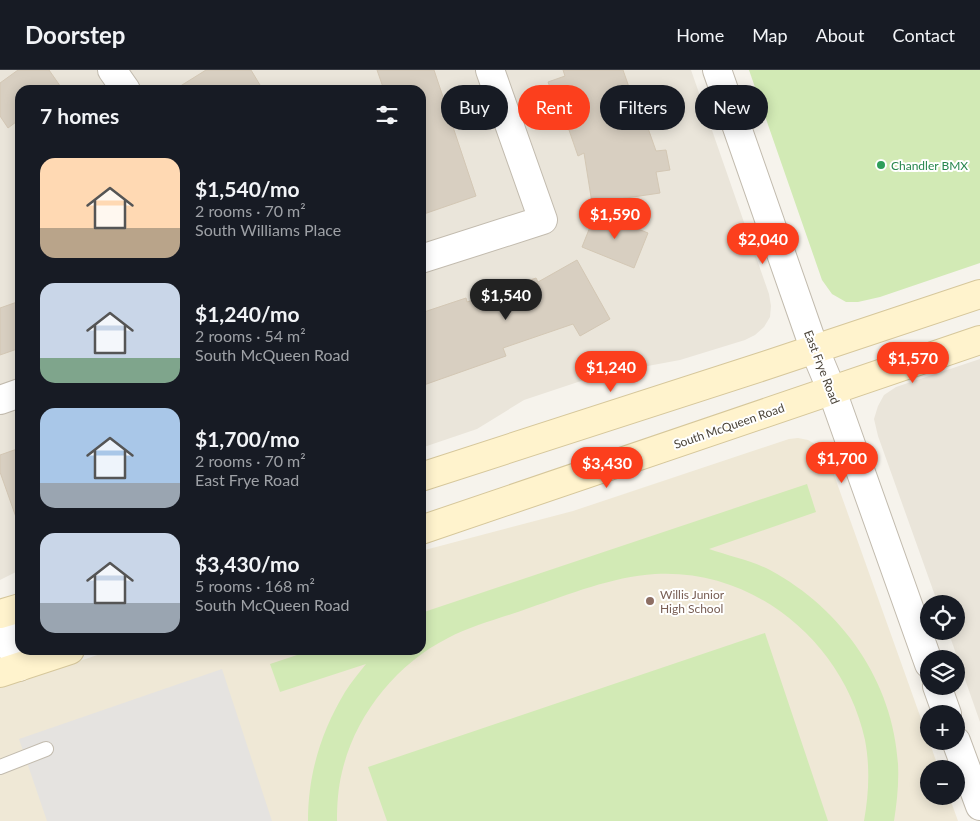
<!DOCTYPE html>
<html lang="en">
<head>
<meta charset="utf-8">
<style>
	body { margin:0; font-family:Lato,sans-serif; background:#242831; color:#f1f3f6; height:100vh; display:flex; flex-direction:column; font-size:19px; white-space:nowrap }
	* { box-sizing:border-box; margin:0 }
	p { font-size:16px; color:#9ea1a6 }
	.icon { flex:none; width:28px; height:28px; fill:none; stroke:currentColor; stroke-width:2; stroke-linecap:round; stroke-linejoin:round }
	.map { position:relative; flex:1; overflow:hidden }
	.sheet { position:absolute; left:15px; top:15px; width:411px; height:570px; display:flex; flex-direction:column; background:#171b24; border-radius:15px; box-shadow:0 2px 12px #0003 }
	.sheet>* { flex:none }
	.hud { position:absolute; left:441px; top:15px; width:464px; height:45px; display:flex; gap:10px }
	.tools { position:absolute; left:920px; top:525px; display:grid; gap:10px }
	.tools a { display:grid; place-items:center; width:45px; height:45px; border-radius:50%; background:#171b24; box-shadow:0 2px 12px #0003; font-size:25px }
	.price { position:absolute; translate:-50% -42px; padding:0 11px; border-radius:18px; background:#fc3f1d; color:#fff; font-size:16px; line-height:32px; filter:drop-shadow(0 1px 2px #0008) }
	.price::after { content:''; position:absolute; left:50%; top:30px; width:15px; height:11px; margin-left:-8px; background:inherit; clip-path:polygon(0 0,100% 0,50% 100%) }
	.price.selected { background:#222; color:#fff }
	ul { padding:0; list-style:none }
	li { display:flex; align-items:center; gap:15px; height:125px; padding:0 25px }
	li span { display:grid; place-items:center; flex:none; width:140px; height:100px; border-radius:15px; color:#555 }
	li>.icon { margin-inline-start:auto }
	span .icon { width:60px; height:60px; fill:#fffc; stroke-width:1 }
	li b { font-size:21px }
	h2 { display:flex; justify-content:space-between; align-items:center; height:60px; padding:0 25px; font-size:21px }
	.tag { padding:0 18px; border-radius:22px; background:#171b24; box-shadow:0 2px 12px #0003; font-size:18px; line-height:45px }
	.tag.selected { background:#fc3f1d; color:#fff }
	header { display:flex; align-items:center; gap:30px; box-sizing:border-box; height:70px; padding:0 25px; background:#171b24; border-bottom:1px solid #363941 }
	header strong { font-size:24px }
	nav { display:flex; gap:28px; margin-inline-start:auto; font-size:18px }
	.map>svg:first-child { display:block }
	.residential { fill:#eae5da }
	.education { fill:#efe8d6 }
	.green { fill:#d2eab5 }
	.parking { fill:#e5e3e0 }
	.building { fill:#d8cfc1; stroke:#d3c7b4 }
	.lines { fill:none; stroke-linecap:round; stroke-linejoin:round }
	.service-casing { stroke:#c2bbae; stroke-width:16 }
	.minor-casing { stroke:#c2bbae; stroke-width:30 }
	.tertiary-casing { stroke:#c2bbae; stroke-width:30 }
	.secondary-casing { stroke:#d6c79b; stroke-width:30 }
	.service { stroke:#fff; stroke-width:14 }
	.minor { stroke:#fff; stroke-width:28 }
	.tertiary { stroke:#fff; stroke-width:28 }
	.secondary { stroke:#fff3cd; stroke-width:28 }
	.leisure-dot { fill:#2e9e5b; stroke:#fff; stroke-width:2 }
	.education-dot { fill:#8d6e63; stroke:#fff; stroke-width:2 }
	.labels { text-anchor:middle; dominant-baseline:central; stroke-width:4; stroke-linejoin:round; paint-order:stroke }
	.leisure-label { font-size:12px; fill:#27864d; stroke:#fff; text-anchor:start }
	.street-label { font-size:12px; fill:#4b4439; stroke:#fff }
	.education-label { font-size:12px; fill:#785e54; stroke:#fff; text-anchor:start }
</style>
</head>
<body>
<header>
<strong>Doorstep</strong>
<nav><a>Home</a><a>Map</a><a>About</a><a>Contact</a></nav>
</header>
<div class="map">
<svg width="980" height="751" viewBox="0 0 980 751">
	<rect width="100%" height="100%" fill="#f6f3ec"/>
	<path class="residential" d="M0,0H691L769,224L771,236L770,247L764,257L755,265L745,270L680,290L599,305L524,330L477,359L421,378V20H20V500L0,510Z
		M980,289V652L948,561H956V534H938L878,366L874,349L878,336L884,325L896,317Z"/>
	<path class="education" d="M798,368L808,370L820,377L828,388L939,699H929V726H949L958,751H0V618L112,580H421V481L573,441L789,369Z"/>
	<path class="green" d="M749,0H980V193L880,227L858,232H846L832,224L822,210Z
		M807,414L816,442L709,479C729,486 750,490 770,500C842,539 893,611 898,694C899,713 897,732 894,751H864C869,724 870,696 865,670C844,573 755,498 655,504C611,507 570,524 529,538C502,548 473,555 448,568C396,594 355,646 342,702C338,718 337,735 337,751H308C308,704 321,662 345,622C351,612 359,603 366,594L280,622L270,594L312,580H421V543Z
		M765,563L828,751H387L368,697Z"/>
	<path class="parking" d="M222,599L272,751H47L19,669Z"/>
	<path class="building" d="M18,0H49L63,20H20V49L8,58L0,46V13Z
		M206,0H251L263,20H174Z
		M377,0H434L476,126L421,145V20H384Z
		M563,0H623L630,20L644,16L652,40L643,44L656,81L666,80L670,100L656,102L660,123L592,133L584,83L578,86L560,34L557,35L548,12L565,6Z
		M596,142L648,163L634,198L582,177Z
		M577,190L610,249L580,266L573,254L503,278L506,286L421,316V243L466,228L467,232L536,208L538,212Z
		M20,231V278L0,285V238Z
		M20,378V449L17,450L0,402V385Z"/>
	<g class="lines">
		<g class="service-casing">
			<path id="service" d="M0,697L46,679"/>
		</g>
		<g class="minor-casing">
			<path id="minor" d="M112,0L126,20
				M421,189L543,150L490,0
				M0,330L20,323
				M0,548L19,597"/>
		</g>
		<g class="tertiary-casing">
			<path id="tertiary" d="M717,0L814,278L832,321L929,594
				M937,616L947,644
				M956,671L980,736"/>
		</g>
		<g class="secondary-casing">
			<path id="secondary" d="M421,407L767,295L980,224
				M421,460L980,270
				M0,544L20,538
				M0,603L70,580"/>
		</g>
		<use href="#service" class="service"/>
		<use href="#minor" class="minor"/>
		<use href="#tertiary" class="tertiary"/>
		<use href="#secondary" class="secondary"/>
	</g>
	<circle class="leisure-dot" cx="881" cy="95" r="5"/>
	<circle class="education-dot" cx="650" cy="531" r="5"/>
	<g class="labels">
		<g class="leisure-label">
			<text x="891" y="95">Chandler BMX</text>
		</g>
		<g class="street-label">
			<text transform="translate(822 297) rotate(69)">East Frye Road</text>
			<text transform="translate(729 356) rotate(-19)">South McQueen Road</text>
		</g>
		<g class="education-label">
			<text x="660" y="524">Willis Junior<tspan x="660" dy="14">High School</tspan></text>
		</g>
	</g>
</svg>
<div class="tools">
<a><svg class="icon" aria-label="locate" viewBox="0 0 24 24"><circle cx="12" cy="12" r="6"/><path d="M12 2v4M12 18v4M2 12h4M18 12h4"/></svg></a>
<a><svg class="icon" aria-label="layers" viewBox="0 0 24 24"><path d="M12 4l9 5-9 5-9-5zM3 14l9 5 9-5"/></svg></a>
<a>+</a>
<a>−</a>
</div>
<b class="price" style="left:615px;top:170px">$1,590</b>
<b class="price" style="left:763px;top:195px">$2,040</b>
<b class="price selected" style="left:506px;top:251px">$1,540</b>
<b class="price" style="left:913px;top:314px">$1,570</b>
<b class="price" style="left:611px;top:323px">$1,240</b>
<b class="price" style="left:842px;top:414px">$1,700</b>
<b class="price" style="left:607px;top:419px">$3,430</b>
<div class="hud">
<a class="tag">Buy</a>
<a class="tag selected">Rent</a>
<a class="tag">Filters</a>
<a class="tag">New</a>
</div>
<section class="sheet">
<h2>7 homes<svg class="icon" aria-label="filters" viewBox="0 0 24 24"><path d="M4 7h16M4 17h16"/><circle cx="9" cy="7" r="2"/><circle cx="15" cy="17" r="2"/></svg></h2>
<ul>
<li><span style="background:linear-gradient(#ffd9b3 70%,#b9a48a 0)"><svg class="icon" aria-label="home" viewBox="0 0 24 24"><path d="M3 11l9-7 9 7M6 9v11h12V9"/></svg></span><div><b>$1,540/mo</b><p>2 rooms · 70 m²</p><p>South Williams Place</p></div></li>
<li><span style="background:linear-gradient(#c9d6e8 75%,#7fa58c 0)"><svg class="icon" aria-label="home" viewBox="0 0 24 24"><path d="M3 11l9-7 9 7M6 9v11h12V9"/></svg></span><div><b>$1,240/mo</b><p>2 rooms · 54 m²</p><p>South McQueen Road</p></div></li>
<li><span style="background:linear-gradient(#a9c7e8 75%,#9aa5b1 0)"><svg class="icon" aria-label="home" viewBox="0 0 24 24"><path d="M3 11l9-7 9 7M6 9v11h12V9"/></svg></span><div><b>$1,700/mo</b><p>2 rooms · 70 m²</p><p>East Frye Road</p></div></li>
<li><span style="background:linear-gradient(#c9d6e8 70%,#9aa5b1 0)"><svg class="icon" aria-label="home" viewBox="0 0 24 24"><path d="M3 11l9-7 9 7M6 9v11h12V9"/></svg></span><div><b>$3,430/mo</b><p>5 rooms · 168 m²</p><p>South McQueen Road</p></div></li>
</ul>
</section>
</div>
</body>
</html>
